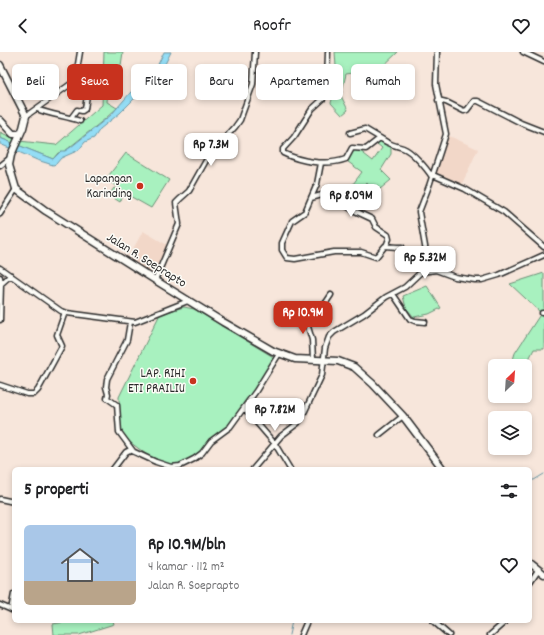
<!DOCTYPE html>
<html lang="id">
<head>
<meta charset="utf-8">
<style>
	body { margin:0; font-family:Dekko,sans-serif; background:#f2f2f2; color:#202124; height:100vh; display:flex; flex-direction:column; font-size:15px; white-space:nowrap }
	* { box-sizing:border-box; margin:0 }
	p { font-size:13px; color:#757577 }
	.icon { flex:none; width:22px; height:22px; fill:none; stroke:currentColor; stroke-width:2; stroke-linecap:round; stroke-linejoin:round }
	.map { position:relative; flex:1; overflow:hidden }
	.side { position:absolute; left:12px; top:415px; width:520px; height:156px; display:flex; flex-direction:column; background:#fff; border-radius:6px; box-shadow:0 2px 6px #0003 }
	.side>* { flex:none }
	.banner { position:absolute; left:12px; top:12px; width:520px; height:36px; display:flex; gap:8px }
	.needle { width:26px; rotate:25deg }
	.controls { position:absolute; left:488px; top:307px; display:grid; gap:8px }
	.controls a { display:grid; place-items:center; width:44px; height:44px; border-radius:6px; background:#fff; box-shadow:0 2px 6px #0003; font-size:20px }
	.price { position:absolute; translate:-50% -34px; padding:0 9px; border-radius:8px; background:#fff; color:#222; font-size:13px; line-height:26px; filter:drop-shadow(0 1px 2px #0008) }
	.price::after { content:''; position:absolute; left:50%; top:24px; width:12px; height:9px; margin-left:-6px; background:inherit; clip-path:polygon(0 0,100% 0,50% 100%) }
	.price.current { background:#c8321e; color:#fff }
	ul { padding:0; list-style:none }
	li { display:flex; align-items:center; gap:12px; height:100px; padding:0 12px }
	li span { display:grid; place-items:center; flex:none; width:112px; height:80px; border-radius:6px; color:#555 }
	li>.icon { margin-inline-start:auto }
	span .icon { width:48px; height:48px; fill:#fffc; stroke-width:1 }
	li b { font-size:17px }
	h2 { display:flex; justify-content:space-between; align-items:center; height:48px; padding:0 12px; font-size:17px }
	.pill { padding:0 14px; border-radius:6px; background:#fff; box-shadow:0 2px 6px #0003; font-size:14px; line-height:36px }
	.pill.current { background:#c8321e; color:#fff }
	header { display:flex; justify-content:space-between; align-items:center; height:52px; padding:0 12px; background:#fff; font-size:18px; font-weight:600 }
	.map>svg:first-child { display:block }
	.built { fill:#f2d7c8 }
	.green { fill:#a8f1bf; stroke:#6a8e75 }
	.water { fill:#94ddf5; stroke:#6a96a4 }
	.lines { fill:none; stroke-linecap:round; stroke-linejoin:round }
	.stream { stroke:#6a96a4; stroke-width:1 }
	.minor-casing { stroke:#2b2b2b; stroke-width:7 }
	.highway-casing { stroke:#2b2b2b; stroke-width:9 }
	.minor { stroke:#fdfcf7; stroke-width:4 }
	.highway { stroke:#fdfcf7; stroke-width:6 }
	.poi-dot { fill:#c8321e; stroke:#fdfcf7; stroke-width:1.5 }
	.labels { text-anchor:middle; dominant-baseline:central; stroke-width:3; stroke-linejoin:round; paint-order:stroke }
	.poi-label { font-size:13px; fill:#2b2b2b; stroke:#fdfcf7; text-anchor:end }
	.street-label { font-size:13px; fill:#2b2b2b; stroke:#fdfcf7 }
</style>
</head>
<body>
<header><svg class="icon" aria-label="back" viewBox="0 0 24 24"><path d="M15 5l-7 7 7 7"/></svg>Roofr<svg class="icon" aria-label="heart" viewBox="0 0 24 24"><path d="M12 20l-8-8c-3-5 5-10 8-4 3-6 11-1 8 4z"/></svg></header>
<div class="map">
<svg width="544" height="583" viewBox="0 0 544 583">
	<rect width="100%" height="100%" fill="#f7e6db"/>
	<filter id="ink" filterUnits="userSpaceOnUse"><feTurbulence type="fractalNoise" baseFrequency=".025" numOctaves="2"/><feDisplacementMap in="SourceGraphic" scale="8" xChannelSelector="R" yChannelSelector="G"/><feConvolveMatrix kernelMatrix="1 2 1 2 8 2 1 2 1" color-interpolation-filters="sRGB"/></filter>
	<g filter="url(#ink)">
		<path class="built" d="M445,82L478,97L461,134L437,122H431Z
			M143,179L169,194L155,224L131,208L136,199L133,197Z"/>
		<path class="green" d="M104,0H123L119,27H109L107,50L117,56L105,67L65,99L58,101L53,107L0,86V80L19,89L56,93L102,53Z
			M335,0H398L380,17L346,22L341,44L348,58L342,63L331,51L337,29Z
			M380,88L391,93V102L381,118L391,128L374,142L367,131L357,139L353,132L362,120L344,107L355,95L373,109L382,96L376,91Z
			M126,101L169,128L151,156L128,143L106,127Z
			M114,136L124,142L120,150L109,143Z
			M544,221V297H534L525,315V314H514L512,311L515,301L541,261L510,232Z
			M427,234L441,256L429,262L414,265L406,256L403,244Z
			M184,255L194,257L275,306L255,337L226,377L210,387L199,403L174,414L150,405L123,385L120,379L119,345L160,262Z
			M70,569H113L114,572L79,583H54L53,572Z"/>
		<path class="water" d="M164,0H171L156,30L153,33L142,39L120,61L100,77L94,86L85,90L79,98L61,106L56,112L53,113L37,108L0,92V86L53,107L61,99H65L71,95L111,63L137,33L151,27Z"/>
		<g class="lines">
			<path class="stream" d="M530,428H534L544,422
				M289,583L292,569"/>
			<g class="minor-casing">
				<path id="minor" d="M328,0L327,28L323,47L312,57L294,85L283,97V101C301,110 327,114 346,107L352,96L366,97L380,86C389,92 393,93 403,96C412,99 427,117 432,125
					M523,0L544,10
					M438,48L446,50L464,59L467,58L474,49H478L521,71L544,80
					M37,57C51,63 66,64 80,69
					M26,64L72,31L77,18L80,0
					M71,66L77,58L82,59L85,57L88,36L87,34L76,33L72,31
					M350,81L365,77L380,86
					M321,111L317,132L305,160L292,169L282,191V198L287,206L295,207L334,200H361L376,205L385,194L397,195H402
					M0,114L10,106
					M433,123L465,137L504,160L544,195
					M311,146L322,143L338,149L355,159L372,167L376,175L388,183L389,187L386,194
					M0,162L16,137
					M0,216L61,259L67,261L135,270L188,249
					M421,220L424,213L426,200L419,160L429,134L446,82L436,32L437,0
					M0,225L1,232L0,268
					M155,228L179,172L176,151L180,147L189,139L208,105L235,75L240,68L253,32L255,0
					M1,232L11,223
					M393,242L410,267L415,269L425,270
					M542,261H544
					M130,270L127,288L107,327L106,335L108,342L107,346L117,353L119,380L133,399
					M313,308L312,288L303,258L325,252L331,243
					M0,333L27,342H34L38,338L62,294L57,283L65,260
					M244,356L275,392L290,417
					M379,383L403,364
					M113,417L126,400L130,398L156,410L171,415L180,414L194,407L202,401L211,389L230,375L256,339L279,302
					M253,417L281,384L298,371L303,363L322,323L325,296L329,285L334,280L364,262L386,245L405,235L421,220L436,218L455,225L475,228H482L499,223L544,203
					M0,447L14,450
					M530,530L538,518
					M0,553L14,559
					M11,558L14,542
					M433,569L449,583
					M301,583L307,569
					M490,583L506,569"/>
			</g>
			<g class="highway-casing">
				<path id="highway" d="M0,13L26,64L23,76L11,103L9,113L16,137L46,159L155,228L223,270L273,299L295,307L338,309L354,315L373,332L403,364L443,417
					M0,68L13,82H20
					M530,511L544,522"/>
			</g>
			<use href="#minor" class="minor"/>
			<use href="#highway" class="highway"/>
		</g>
	</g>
	<g class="poi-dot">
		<circle cx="140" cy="134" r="4"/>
		<circle cx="193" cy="329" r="4"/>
	</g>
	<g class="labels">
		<g class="poi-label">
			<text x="132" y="127">Lapangan<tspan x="132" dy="15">Karinding</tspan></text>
			<text x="185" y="322">LAP. RIHI<tspan x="185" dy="15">ETI PRAILIU</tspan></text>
		</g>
		<g class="street-label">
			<text transform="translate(146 209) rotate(32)">Jalan R. Soeprapto</text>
		</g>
	</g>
</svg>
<div class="controls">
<a><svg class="needle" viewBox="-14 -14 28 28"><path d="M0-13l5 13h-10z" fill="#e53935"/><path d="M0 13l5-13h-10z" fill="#757577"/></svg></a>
<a><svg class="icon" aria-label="layers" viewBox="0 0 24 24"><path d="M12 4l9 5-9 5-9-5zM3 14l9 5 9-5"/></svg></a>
</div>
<b class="price" style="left:211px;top:115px">Rp 7.3M</b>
<b class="price" style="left:351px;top:166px">Rp 8.09M</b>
<b class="price" style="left:425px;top:228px">Rp 5.32M</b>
<b class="price current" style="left:303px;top:283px">Rp 10.9M</b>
<b class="price" style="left:275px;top:380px">Rp 7.82M</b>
<div class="banner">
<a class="pill">Beli</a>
<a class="pill current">Sewa</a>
<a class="pill">Filter</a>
<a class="pill">Baru</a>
<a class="pill">Apartemen</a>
<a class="pill">Rumah</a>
</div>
<section class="side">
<h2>5 properti<svg class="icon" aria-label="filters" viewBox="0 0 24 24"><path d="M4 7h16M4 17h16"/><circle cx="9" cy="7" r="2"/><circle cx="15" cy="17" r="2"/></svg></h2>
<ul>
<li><span style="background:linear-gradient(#a9c7e8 70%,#b9a48a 0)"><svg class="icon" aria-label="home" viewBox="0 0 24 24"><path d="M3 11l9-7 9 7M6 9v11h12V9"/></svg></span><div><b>Rp 10.9M/bln</b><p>4 kamar · 112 m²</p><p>Jalan R. Soeprapto</p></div><svg class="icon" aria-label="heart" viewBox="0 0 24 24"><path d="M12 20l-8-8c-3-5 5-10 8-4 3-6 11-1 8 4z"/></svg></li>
</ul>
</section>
</div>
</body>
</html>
